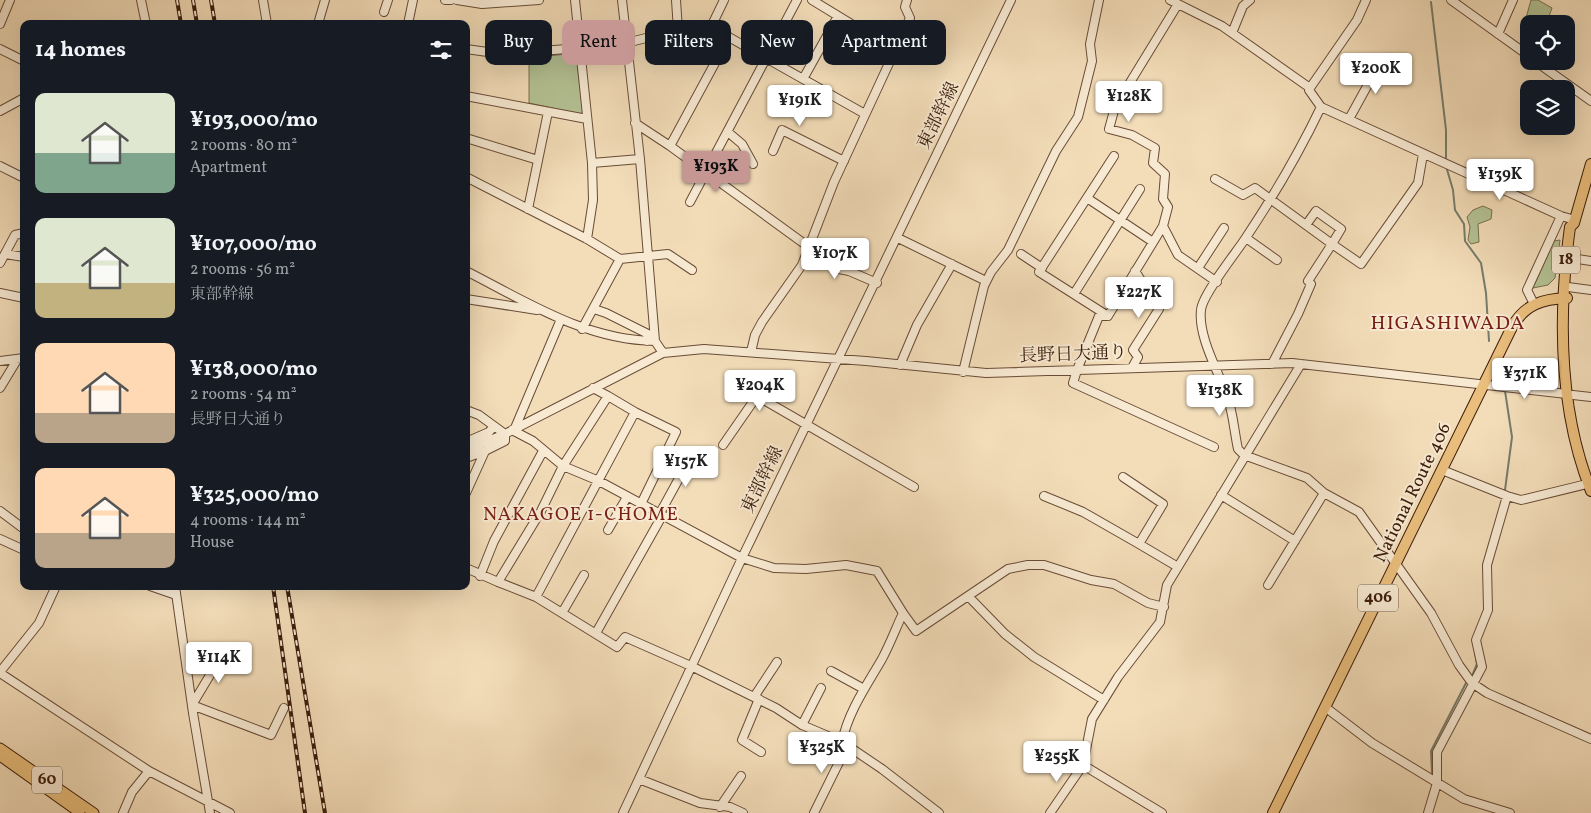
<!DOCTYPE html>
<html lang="en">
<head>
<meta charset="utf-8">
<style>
	body { margin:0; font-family:Vollkorn,"Noto Serif JP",serif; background:#242831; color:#f1f3f6; height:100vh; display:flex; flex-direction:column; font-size:19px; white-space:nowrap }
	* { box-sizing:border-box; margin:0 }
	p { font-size:16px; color:#9ea1a6 }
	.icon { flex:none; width:28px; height:28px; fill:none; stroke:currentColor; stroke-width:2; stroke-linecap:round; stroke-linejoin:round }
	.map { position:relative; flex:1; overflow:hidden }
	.sheet { position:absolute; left:20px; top:20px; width:450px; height:570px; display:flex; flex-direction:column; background:#171b24; border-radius:10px; box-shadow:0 5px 20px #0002 }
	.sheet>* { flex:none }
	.top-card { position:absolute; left:485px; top:20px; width:475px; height:45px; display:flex; gap:10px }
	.controls { position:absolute; left:1520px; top:15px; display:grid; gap:10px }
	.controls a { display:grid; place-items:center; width:55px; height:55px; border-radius:10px; background:#171b24; box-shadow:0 5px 20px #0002; font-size:25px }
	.price { position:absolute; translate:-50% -42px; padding:0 11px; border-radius:5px; background:#fff; color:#222; font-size:16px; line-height:32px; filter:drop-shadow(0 1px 2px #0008) }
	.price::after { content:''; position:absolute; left:50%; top:30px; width:15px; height:11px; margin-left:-8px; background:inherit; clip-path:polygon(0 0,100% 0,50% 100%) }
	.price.active { background:#c59692; color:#111 }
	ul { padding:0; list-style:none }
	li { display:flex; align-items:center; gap:15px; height:125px; padding:0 15px }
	li span { display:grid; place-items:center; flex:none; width:140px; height:100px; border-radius:10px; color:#555 }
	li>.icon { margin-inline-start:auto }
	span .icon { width:60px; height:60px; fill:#fffc; stroke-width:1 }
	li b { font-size:21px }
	h2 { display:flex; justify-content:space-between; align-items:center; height:60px; padding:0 15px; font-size:21px }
	.pill { padding:0 18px; border-radius:10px; background:#171b24; box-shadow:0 5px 20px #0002; font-size:18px; line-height:45px }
	.pill.active { background:#c59692; color:#111 }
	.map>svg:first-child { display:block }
	.green { fill:#b4c294; stroke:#786e4f }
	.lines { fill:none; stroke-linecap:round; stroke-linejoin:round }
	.stream { stroke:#757c6b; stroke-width:2 }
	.minor-casing { stroke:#694c36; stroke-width:10 }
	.major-casing { stroke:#3b1b0a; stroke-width:11 }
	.highway-casing { stroke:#3b1b0a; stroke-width:12 }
	.minor { stroke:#f7e9d2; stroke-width:8 }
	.major { stroke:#eabe7c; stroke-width:9 }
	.highway { stroke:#eabe7c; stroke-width:10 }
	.rail-casing { stroke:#3b1b0a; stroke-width:4 }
	.rail { stroke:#f7e9d2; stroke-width:2; stroke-dasharray:5.5; stroke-linecap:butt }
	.labels { text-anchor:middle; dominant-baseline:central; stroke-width:4; stroke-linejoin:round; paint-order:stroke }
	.shield { fill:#f7e9d2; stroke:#735946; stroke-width:1 }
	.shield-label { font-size:16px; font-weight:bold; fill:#3b1b0a }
	.street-label { font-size:18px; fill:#3b1b0a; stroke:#f7e9d2 }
	.neighbourhood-label { font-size:19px; letter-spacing:1px; fill:#7a1f14; stroke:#f7e9d2 }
	.quarter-label { font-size:20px; letter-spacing:1px; fill:#7a1f14; stroke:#f7e9d2 }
</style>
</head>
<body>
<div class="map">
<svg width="1591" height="813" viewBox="0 0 1591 813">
	<rect width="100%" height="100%" fill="#f3ddb9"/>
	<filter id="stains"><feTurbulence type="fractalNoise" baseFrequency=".004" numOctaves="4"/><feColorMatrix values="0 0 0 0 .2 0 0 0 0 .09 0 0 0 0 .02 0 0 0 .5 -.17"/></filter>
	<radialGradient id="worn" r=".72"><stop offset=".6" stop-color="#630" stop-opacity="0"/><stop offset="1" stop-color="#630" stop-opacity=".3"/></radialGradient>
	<path class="green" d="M1531,0H1538L1552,8L1546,24H1529V42L1521,36Z
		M576,53L583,112L580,114L529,103V58Z
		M1483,206L1492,210L1491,219L1478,224L1479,242L1471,244L1468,240L1470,227L1467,217L1473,210Z
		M1560,240L1555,278L1548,285L1533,288L1554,241Z"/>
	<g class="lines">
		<path class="stream" d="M1431,2L1446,130V161
			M1446,166L1453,190L1455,210L1464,224L1465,241L1481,263L1486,293L1489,341
			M1505,490L1512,437L1505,391
			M1472,676L1477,664L1475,652
			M1432,773L1431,751L1466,683"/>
		<g class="minor-casing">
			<path id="minor" d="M141,0L146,24
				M263,0L267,24
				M445,0H451
				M457,0L482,4L539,0
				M575,0L592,163L593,200L587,239
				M622,0L640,159L655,341L663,353
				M676,0L678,30
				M812,0L894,50
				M1170,0L1222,26L1310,88L1309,90L1321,107L1561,216L1575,220
				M1451,0L1529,56
				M384,12L388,0
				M0,24L10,0
				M318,24L325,0
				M408,24L413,0
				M711,27L724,0
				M1232,33L1243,6L1250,0
				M1498,34L1513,0
				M0,49L24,61
				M466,49L502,54L580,48L626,43L678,30L711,27L865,114
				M1535,61L1591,101
				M803,79L838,16
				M1310,88L1357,20L1366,0
				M466,96L587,119
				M1321,107C1299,153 1273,197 1245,239C1235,254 1202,295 1201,310C1198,336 1217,369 1226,393C1233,410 1234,431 1238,449L1244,455L1307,478L1324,493L1359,512L1431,613L1459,665L1472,683L1487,693L1591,739
				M0,111L24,98
				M1349,119L1382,59
				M635,123L670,146L839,269L849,271L877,283
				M729,133L742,144L753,164
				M466,138L538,160
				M670,146L729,37
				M773,151L782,130L844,161
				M592,163L640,159
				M0,166L24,178
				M466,177L587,239L620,259L668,254L692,270
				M1215,179L1243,195L1255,188L1332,244L1341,229L1316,211L1306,225
				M1087,198L1153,242
				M690,202L797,0
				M528,209L548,112
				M1163,226L1168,207L1163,199L1165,174L1153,163L1155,148L1132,135L1109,129L1115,107L1178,4
				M898,238L986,281
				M1246,238L1277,260
				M5,254L24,257
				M1021,254L1042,268
				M1571,258L1591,261
				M0,263L15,235L24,233
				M1198,268L1224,228
				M466,271C527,302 585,340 655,341
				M1568,287L1591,290
				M0,293L24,298
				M1074,294L1140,189
				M466,299L537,310
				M1534,304L1527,290L1561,216
				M594,309L606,313L648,334L647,341
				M1108,316L1039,272L1114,156
				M582,329L620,259
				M751,352L755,335L762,322L802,265L834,182L910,18L905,7L907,0
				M0,361L24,358
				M1272,364L1298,314L1311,284L1308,281L1332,244L1361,264L1418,183L1423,154
				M900,365L917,325L952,264
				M1132,368L1138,357L1133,350L1159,309L1135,271
				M963,372L984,286L991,272L1008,250L1056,151L1078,117L1092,61L1090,44L1099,0
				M0,388L17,360
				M593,388L608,396L563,466L541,511L498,582L536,597L617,647L625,637L693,667L776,708L802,725L842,742L882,769L939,813
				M1573,395L1591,397
				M466,410L479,415L505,434V441L485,451L466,493
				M635,412L676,432L641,504
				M515,428L561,319
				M512,430L533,441L563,466L599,481L742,558L774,568L806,569L846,565L877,571L903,613
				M466,442L489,432L494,426
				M723,445L757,396L914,487
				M1214,447L1073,383L1077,370L1099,316H1108L1163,226L1178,255L1217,282
				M466,450L505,434L663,353L704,349L866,361L986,373L1292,363L1567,394
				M466,458L485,451
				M1442,470L1507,496L1521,500L1591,483
				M1221,495L1295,541
				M1044,496L1083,512L1139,544L1163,504L1123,477
				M0,511L24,529
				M659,515L694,451
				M608,530L627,497
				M0,539L24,550
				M1139,544L1178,567
				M466,568L498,582
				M480,576L494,541L543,451
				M1268,585L1324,493
				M150,586L176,595
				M175,586L193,713L210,813
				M968,596L1005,634L1034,657L1104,700
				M536,597L635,412L608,396
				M562,613L584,575
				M596,633L662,516
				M225,650L192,705L271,735L284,708
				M831,671L864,689
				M0,672L39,623L56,586
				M0,673L149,771L230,813
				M754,697L777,662
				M759,699L742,740L761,752
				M1325,707L1372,743L1464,799L1510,813
				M802,725L821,688
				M842,742C848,712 867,685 882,659C890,644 896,628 903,613L916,631L1008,569L1028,565H1044L1091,580L1114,584L1148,603L1164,607
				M1083,765L1162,813
				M639,779L700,803L730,807L743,813
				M720,807L741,776
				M123,813L132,792L149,771
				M623,813L742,558L1011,0
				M814,813L847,746
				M1050,813L1083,765L1092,719L1118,677L1160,622L1167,585L1301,364
				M1428,813L1437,783V752L1482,667L1476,640L1488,610L1487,565L1507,496"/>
		</g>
		<g class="major-casing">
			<path id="major" d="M0,748L94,813
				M0,756L80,813"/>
		</g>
		<g class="highway-casing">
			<path id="highway" d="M1591,164L1574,223L1570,227C1558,315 1558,408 1591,491
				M1273,813L1512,327C1525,304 1543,299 1567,298"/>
		</g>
		<use href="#minor" class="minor"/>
		<use href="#major" class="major"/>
		<use href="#highway" class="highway"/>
		<g class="rail-casing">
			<path id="rail" d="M177,0L181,24
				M193,0L197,24
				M211,0L215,24
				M273,586L305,813
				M287,586L325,813"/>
		</g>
		<use href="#rail" class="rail"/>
	</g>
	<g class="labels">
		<g class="shield">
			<rect x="1552" y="246.5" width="28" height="27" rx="4"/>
			<rect x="1358" y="584.5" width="40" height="27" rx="4"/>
			<rect x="32" y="766.5" width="30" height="27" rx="4"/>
		</g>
		<g class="shield-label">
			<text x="1566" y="260">18</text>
			<text x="1378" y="598">406</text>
			<text x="47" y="780">60</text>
		</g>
		<g class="street-label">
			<text transform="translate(939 116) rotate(-64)">東部幹線</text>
			<text transform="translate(1073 355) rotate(-2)">長野日大通り</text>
			<text transform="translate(763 480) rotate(-64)">東部幹線</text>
			<text transform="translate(1413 493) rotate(-64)">National Route 406</text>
		</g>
		<g class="neighbourhood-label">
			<text x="581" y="515">NAKAGOE 1-CHOME</text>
		</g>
		<g class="quarter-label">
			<text x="1448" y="324">HIGASHIWADA</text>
		</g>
	</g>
	<rect width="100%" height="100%" filter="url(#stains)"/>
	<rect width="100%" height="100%" fill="url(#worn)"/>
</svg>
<div class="controls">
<a><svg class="icon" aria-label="locate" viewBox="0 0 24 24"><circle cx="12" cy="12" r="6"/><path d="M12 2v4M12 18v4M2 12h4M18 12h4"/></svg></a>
<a><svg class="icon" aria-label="layers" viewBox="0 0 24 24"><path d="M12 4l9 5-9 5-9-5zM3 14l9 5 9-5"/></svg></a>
</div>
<b class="price" style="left:1376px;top:95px">¥200K</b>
<b class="price" style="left:1129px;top:123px">¥128K</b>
<b class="price" style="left:800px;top:127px">¥191K</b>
<b class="price active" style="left:716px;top:193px">¥193K</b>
<b class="price" style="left:1500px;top:201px">¥139K</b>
<b class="price" style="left:835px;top:280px">¥107K</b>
<b class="price" style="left:1139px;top:319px">¥227K</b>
<b class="price" style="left:1525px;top:400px">¥371K</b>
<b class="price" style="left:760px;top:412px">¥204K</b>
<b class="price" style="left:1220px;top:417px">¥138K</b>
<b class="price" style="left:686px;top:488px">¥157K</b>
<b class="price" style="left:219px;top:684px">¥114K</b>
<b class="price" style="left:822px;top:774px">¥325K</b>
<b class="price" style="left:1057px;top:783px">¥255K</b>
<div class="top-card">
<a class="pill">Buy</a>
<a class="pill active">Rent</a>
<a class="pill">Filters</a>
<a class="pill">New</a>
<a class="pill">Apartment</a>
</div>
<section class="sheet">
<h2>14 homes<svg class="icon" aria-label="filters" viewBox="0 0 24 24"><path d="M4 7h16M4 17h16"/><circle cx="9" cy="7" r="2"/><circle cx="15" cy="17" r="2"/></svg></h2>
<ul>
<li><span style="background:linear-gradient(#dfe7d0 60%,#7fa58c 0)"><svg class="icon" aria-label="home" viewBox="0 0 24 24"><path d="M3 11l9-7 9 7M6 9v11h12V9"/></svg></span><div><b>¥193,000/mo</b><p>2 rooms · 80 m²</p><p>Apartment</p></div></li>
<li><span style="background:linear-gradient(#dfe7d0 65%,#c2b280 0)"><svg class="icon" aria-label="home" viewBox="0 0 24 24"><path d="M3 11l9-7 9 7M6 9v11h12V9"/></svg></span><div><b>¥107,000/mo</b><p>2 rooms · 56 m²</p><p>東部幹線</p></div></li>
<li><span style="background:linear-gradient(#ffd9b3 70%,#b9a48a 0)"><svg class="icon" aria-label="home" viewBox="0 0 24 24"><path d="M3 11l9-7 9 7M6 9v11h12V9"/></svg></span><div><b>¥138,000/mo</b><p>2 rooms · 54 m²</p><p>長野日大通り</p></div></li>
<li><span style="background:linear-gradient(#ffd9b3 65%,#b9a48a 0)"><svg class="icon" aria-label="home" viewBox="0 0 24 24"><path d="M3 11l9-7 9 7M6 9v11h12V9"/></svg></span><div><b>¥325,000/mo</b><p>4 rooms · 144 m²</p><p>House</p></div></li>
</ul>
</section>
</div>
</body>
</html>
